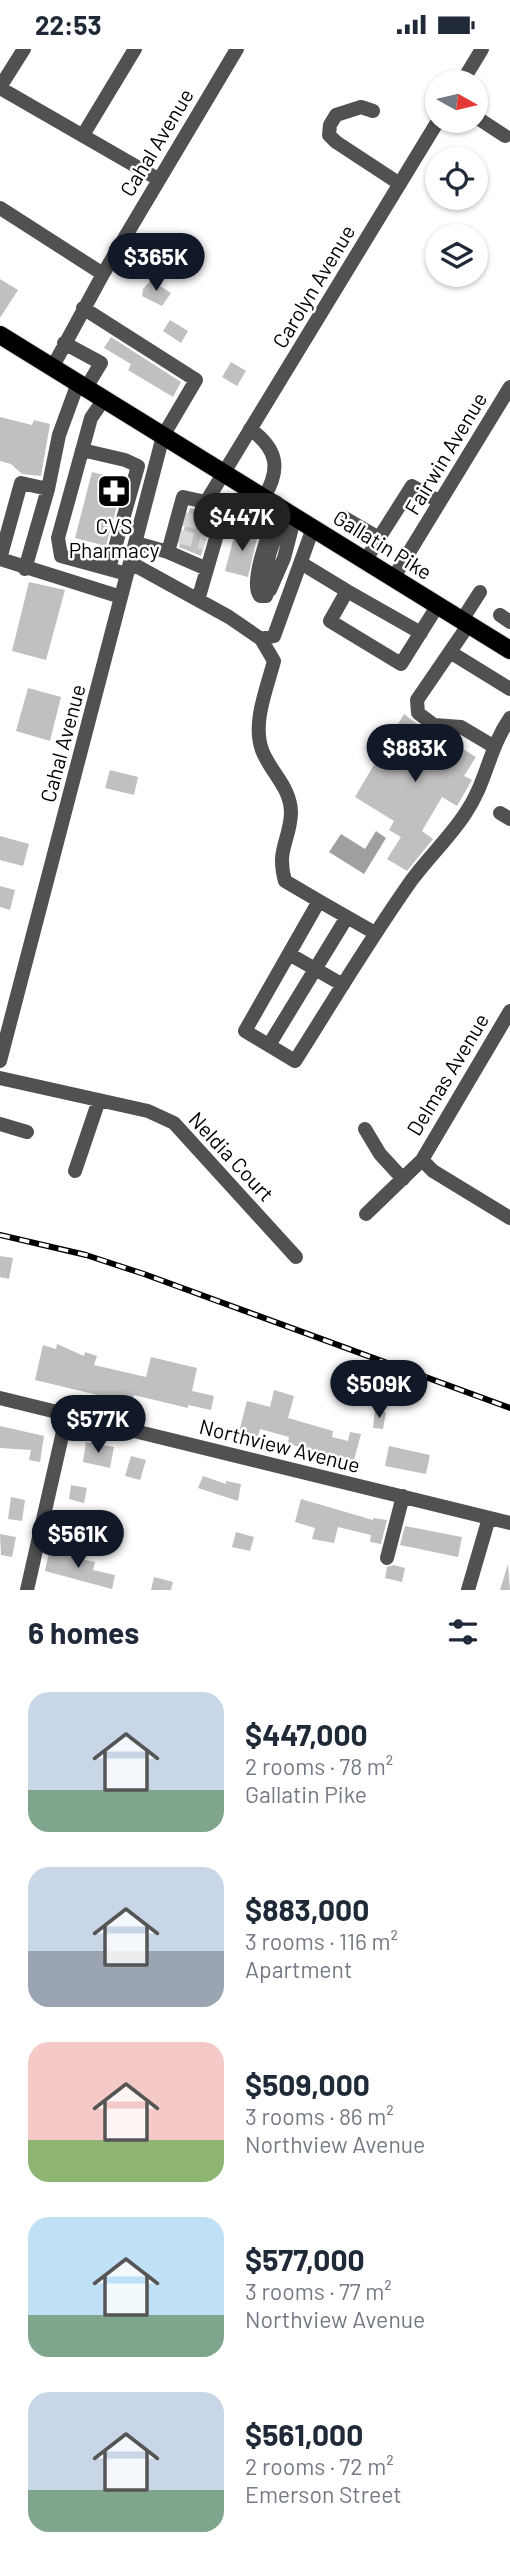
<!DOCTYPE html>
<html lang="en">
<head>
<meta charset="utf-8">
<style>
	body { margin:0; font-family:Barlow,sans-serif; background:#f6f6f7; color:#1f2937; height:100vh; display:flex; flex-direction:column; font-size:26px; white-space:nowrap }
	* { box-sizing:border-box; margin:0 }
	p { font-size:23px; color:#747a83 }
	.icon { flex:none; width:38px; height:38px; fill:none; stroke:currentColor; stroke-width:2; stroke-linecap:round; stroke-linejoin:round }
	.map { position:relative; height:1541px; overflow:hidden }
	.side { display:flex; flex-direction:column; background:#fff; flex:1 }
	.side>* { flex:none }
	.needle { width:46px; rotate:98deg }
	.controls { position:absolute; left:425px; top:21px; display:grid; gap:14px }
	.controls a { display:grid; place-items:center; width:63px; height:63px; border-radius:50%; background:#fff; box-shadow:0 2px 5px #0004; font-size:35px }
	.price { position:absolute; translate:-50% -60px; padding:0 16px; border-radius:24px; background:#111827; color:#fff; font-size:23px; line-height:46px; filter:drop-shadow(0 2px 4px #0008) }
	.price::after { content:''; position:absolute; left:50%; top:42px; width:21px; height:16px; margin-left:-10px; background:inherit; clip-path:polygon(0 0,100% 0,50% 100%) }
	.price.current { background:#222; color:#fff }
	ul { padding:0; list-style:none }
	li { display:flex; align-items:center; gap:21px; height:175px; padding:0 28px }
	li span { display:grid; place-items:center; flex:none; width:196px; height:140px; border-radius:21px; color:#555 }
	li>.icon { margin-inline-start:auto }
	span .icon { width:84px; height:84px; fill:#fffc; stroke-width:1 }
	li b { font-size:30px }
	h2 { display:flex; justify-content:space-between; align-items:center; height:84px; padding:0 28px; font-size:30px }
	.status { display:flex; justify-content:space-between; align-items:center; height:49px; padding:0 35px; background:#fff; direction:ltr }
	.status svg { height:19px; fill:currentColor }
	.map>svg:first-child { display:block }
	.water { fill:#9f9f9f }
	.building { fill:#c0c0c0 }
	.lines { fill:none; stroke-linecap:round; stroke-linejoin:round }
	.minor-tunnel { stroke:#d9d9d9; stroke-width:14; stroke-dasharray:14 7; stroke-linecap:butt }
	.major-casing { stroke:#dbdbdb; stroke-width:20 }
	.minor { stroke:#515151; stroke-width:14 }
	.major { stroke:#000; stroke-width:18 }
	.rail-casing { stroke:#000; stroke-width:6 }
	.rail { stroke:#fff; stroke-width:3.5; stroke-dasharray:10; stroke-linecap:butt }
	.labels { text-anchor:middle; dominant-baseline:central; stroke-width:5; stroke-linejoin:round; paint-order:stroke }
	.street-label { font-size:21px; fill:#000; stroke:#fff }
	.poi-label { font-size:21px; fill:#000; stroke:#fff }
</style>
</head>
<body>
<div class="status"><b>22:53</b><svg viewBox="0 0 49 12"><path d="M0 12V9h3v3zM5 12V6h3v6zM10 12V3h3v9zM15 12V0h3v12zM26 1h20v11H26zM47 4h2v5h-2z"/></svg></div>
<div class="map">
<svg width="510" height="1541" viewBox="0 0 510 1541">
	<rect width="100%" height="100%" fill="#fff"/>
	<path class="water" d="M376,782L386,789L364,825L329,803L341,785L365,800Z"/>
	<path class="building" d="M0,230L18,241L0,269Z
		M151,231L171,244L162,257L142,247L143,240Z
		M170,271L188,282L181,294L163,282Z
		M111,288L181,333L173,348L128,321L131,315L104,299Z
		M231,313L246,322L237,337L222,328Z
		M0,368L32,376L34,371L50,375L41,427L22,425L11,415L0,412Z
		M92,423L124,431L106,497L75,489Z
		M190,459L213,464L201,507L179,498Z
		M236,480L258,485L248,528L225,522Z
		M29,533L65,541L46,611L12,602Z
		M28,639L61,648L50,692L16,682Z
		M404,665L429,684L456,689L461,699L476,708L464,727L472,731L457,757L442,748L422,782L433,790L407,822L387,810L401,788L389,781L394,772L355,748Z
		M110,721L138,728L134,746L105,739Z
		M0,787L29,795L23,817L0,811Z
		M0,837L15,841L10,861L0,858Z
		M0,1207L13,1209L9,1230L0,1228Z
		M57,1295L84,1307L85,1303L97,1307L94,1316L146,1328L151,1308L197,1319L192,1342L214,1347L211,1361L188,1356V1359L134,1346L131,1354L35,1331L43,1296L56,1300Z
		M274,1341L294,1347L288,1369L333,1382L332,1388L348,1392L350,1383L361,1385L354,1411L288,1395L289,1388L260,1380L258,1388L239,1383L247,1352L270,1358Z
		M375,1361L386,1363L383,1380L373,1379Z
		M0,1377L44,1387L40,1413L29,1411L31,1401L0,1399Z
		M86,1393L114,1398L110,1419L83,1413Z
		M389,1397L430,1406L426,1425L385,1417Z
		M131,1407L146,1411L140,1431L125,1427Z
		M203,1427L226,1435V1432L241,1435L238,1452L198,1439Z
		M71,1436L87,1439L84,1454L69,1450Z
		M11,1448L25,1451L22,1472L8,1470Z
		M301,1450L373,1471V1469L387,1471L381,1495L370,1493L371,1486L338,1478L334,1494L312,1490L315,1479L295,1473Z
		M405,1477L462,1488L458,1508L400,1496Z
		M236,1483L254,1488L250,1502L232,1498Z
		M0,1485L16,1488L12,1508L1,1506Z
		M49,1503L95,1513L93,1521L115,1526L112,1540L45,1522Z
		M508,1515L510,1541H500Z
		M393,1516L405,1519L402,1533L385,1529L387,1518Z
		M154,1528L173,1533L171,1541H151Z"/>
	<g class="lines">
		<path class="minor-tunnel" d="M184,470L209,476
			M179,487L205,494"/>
		<g class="major-casing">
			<path id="major" d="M0,286L510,601"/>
		</g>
		<path class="minor" d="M462,33L482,0
			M0,38L24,0
			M0,39L158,130
			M373,62L361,58L336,66L330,76L329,86L336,93L400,135
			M476,68L505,87
			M83,86L135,0
			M0,159L103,225
			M64,294L101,314L86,339
			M52,319L103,225L237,0
			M104,350L91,369L58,489L61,507L127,525
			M250,380C278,400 281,420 264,448
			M82,401L125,411L138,417L109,520
			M217,456C232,460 241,450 252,441
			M279,457C273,474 248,533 260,547H266C271,536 267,524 268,512C270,495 281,479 288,463
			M343,468L379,489L412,437L440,453
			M136,494L168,503L183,448L206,453L438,72
			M168,503L207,520L225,458
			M0,510L21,434L48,440L59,386L78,334
			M0,510L121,548
			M366,511L379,489
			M131,514L229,568L261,590L274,612C267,639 252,674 262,701C270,723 291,738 291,764C290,792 276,800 285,832L319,852L245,982L295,1012C333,952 370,890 411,832C428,809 449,789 465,765C487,733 488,701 510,669
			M301,514L347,542L330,572L401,615L438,556
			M25,520L48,440
			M394,528L510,338
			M270,541L284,509L295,467
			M347,542L421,584
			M198,551L207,520
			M500,566L510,573
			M462,571L480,543
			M469,575L417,651L418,664L434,676L461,678L493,697
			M261,590L274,587L313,479
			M450,603L510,640
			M500,764L510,770
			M319,852L375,884
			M289,905L343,936
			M269,996L347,868
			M0,1012L163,387L196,331L83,259
			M0,1029L148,1062L174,1074L296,1208
			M0,1075L27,1083
			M365,1080L380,1105L403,1130
			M422,1111L510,962
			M422,1111L433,1122L510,1169
			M75,1122L99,1051
			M366,1165L422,1111
			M0,1349L510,1474
			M387,1509L403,1447
			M27,1541L67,1365
			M468,1541L489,1469"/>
		<use href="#major" class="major"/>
		<g class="rail-casing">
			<path id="rail" d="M0,1186L86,1206L144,1225L510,1359"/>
		</g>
		<use href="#rail" class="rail"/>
	</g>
	<defs>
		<g id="pharmacy-square" transform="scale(1.75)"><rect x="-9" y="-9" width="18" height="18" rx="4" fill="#000" stroke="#fff"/><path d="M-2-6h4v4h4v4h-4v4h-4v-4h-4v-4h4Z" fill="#fff"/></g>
	</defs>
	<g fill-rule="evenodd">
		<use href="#pharmacy-square" x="114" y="442"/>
	</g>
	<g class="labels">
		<g class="street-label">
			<text transform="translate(156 93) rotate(-59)">Cahal Avenue</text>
			<text transform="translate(313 237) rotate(-59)">Carolyn Avenue</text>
			<text transform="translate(445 404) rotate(-59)">Fairwin Avenue</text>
			<text transform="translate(383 495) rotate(32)">Gallatin Pike</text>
			<text transform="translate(62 694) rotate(-75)">Cahal Avenue</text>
			<text transform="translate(447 1025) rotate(-59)">Delmas Avenue</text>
			<text transform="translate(232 1107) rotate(47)">Neldia Court</text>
			<text transform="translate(280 1396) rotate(14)">Northview Avenue</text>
		</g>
		<g class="poi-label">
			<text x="114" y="476">CVS<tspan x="114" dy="24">Pharmacy</tspan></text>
		</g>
	</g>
</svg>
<div class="controls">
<a><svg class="needle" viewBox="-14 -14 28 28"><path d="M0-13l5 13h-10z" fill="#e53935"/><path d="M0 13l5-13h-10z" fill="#747a83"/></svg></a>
<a><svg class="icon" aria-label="locate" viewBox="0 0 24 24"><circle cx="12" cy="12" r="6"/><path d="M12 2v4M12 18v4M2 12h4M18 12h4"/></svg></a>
<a><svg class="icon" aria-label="layers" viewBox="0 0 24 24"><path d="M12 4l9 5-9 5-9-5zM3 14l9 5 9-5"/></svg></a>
</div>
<b class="price" style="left:156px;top:244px">$365K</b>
<b class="price current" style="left:242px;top:504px">$447K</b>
<b class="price" style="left:415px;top:735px">$883K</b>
<b class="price" style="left:379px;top:1371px">$509K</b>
<b class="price" style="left:98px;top:1406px">$577K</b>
<b class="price" style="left:78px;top:1521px">$561K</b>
</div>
<section class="side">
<h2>6 homes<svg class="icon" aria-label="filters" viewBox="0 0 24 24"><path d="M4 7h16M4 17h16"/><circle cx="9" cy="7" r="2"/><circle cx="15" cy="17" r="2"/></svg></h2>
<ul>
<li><span style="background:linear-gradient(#c9d6e8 70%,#7fa58c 0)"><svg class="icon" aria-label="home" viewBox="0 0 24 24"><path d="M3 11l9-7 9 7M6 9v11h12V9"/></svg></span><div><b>$447,000</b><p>2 rooms · 78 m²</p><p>Gallatin Pike</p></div></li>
<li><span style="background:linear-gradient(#c9d6e8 60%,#9aa5b1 0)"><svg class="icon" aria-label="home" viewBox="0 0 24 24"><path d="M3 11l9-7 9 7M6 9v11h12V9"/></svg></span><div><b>$883,000</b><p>3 rooms · 116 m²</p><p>Apartment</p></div></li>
<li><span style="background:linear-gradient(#f6c9c9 70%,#8fb573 0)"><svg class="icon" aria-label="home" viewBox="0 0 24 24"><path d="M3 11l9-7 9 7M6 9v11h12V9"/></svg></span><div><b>$509,000</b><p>3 rooms · 86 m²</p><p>Northview Avenue</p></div></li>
<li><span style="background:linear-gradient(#bfe0f5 70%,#7fa58c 0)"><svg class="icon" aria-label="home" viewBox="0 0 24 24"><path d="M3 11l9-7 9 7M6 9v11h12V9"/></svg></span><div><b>$577,000</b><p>3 rooms · 77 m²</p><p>Northview Avenue</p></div></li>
<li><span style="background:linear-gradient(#c9d6e8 70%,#7fa58c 0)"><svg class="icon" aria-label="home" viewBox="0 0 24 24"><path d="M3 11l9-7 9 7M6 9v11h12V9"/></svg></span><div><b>$561,000</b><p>2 rooms · 72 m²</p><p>Emerson Street</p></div></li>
</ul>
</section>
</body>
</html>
